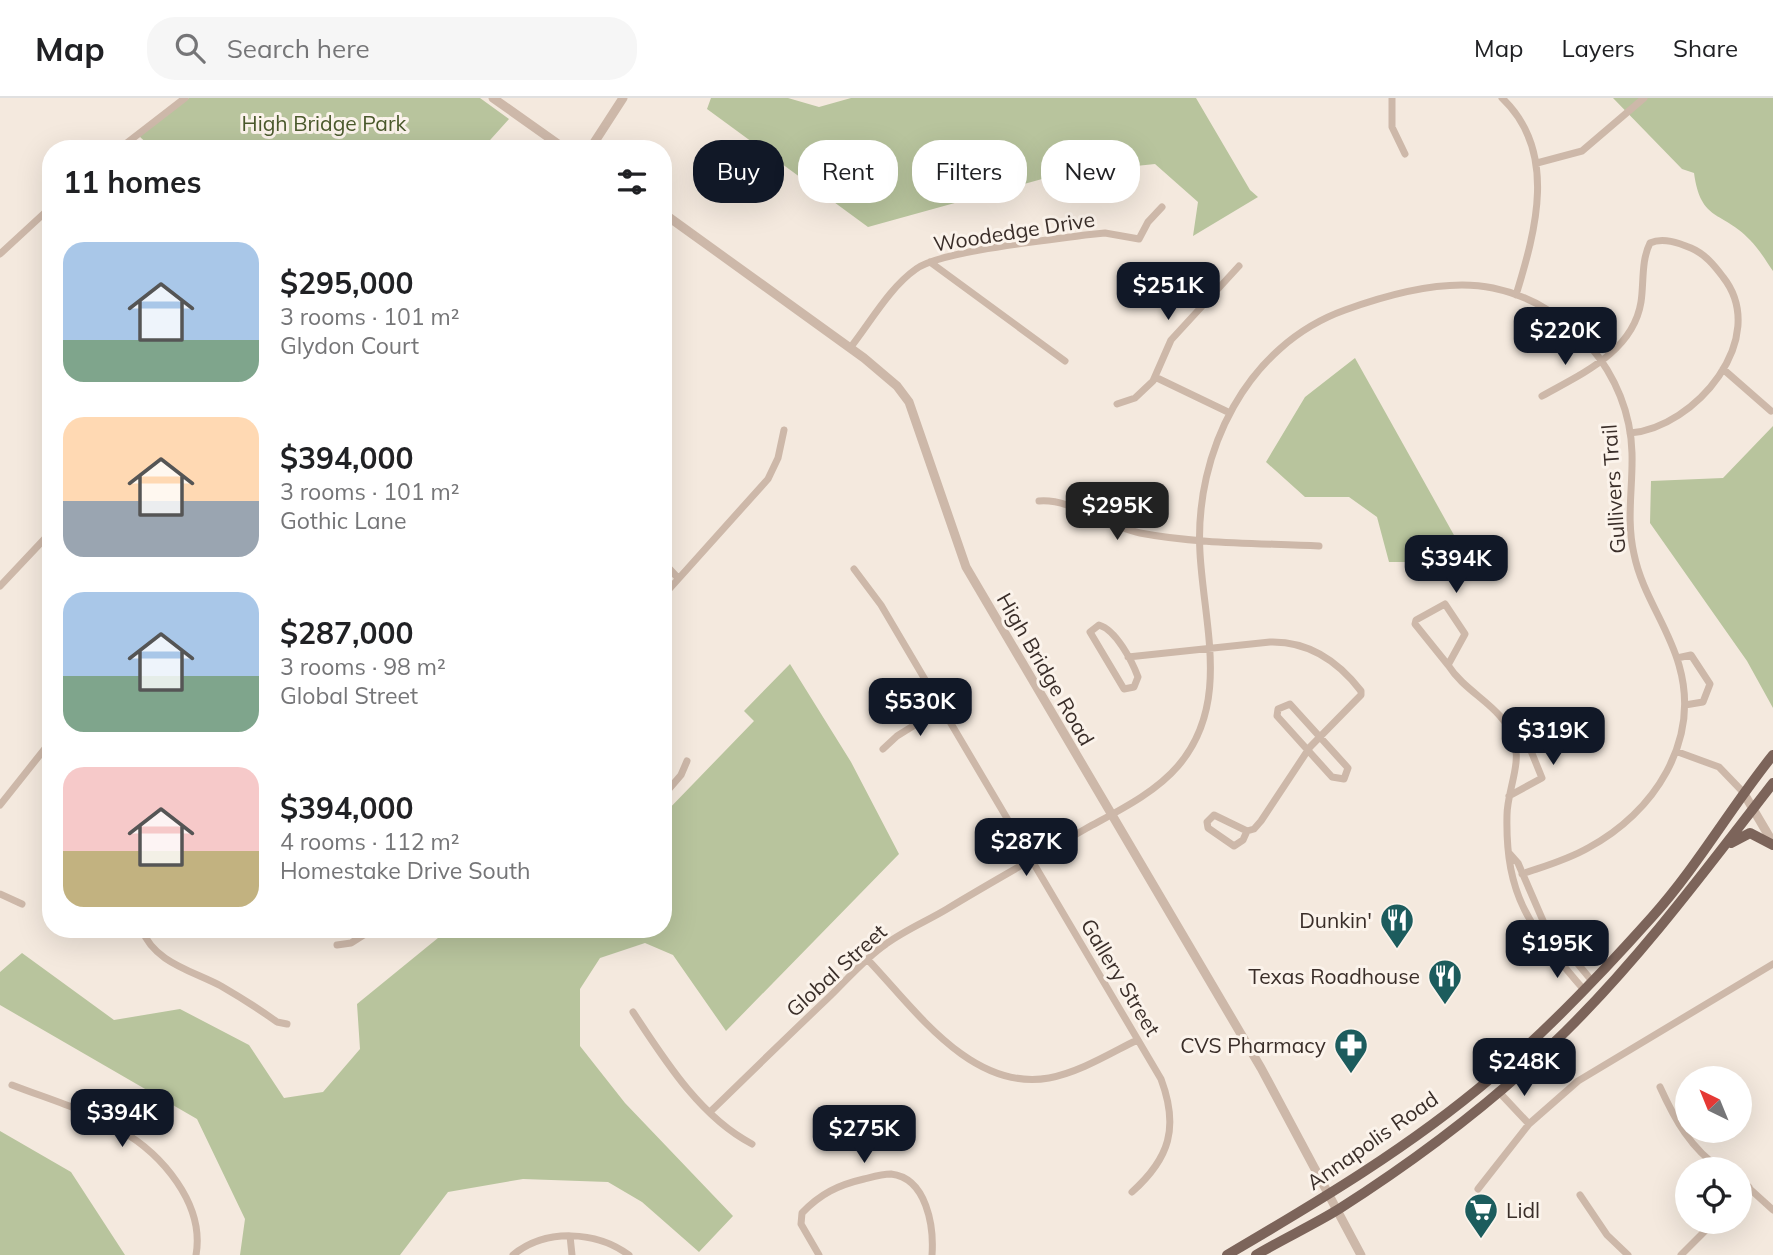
<!DOCTYPE html>
<html lang="en">
<head>
<meta charset="utf-8">
<style>
	body { margin:0; font-family:Mulish,sans-serif; background:#f6f6f6; color:#202124; height:100vh; display:flex; flex-direction:column; font-size:26px; white-space:nowrap }
	* { box-sizing:border-box; margin:0 }
	p { font-size:23px; color:#757577 }
	.icon { flex:none; width:38px; height:38px; fill:none; stroke:currentColor; stroke-width:2; stroke-linecap:round; stroke-linejoin:round }
	.map { position:relative; flex:1; overflow:hidden }
	.sheet { position:absolute; left:42px; top:42px; width:630px; height:798px; display:flex; flex-direction:column; background:#fff; border-radius:28px; box-shadow:0 7px 28px #0002 }
	.sheet>* { flex:none }
	.hud { position:absolute; left:693px; top:42px; width:665px; height:63px; display:flex; gap:14px }
	.needle { width:46px; rotate:317deg }
	.fabs { position:absolute; left:1675px; top:968px; display:grid; gap:14px }
	.fabs a { display:grid; place-items:center; width:77px; height:77px; border-radius:50%; background:#fff; box-shadow:0 7px 28px #0002; font-size:35px }
	.price { position:absolute; translate:-50% -60px; padding:0 16px; border-radius:14px; background:#111827; color:#fff; font-size:23px; line-height:46px; filter:drop-shadow(0 2px 4px #0008) }
	.price::after { content:''; position:absolute; left:50%; top:42px; width:21px; height:16px; margin-left:-10px; background:inherit; clip-path:polygon(0 0,100% 0,50% 100%) }
	.price.selected { background:#222; color:#fff }
	ul { padding:0; list-style:none }
	li { display:flex; align-items:center; gap:21px; height:175px; padding:0 21px }
	li span { display:grid; place-items:center; flex:none; width:196px; height:140px; border-radius:21px; color:#555 }
	li>.icon { margin-inline-start:auto }
	span .icon { width:84px; height:84px; fill:#fffc; stroke-width:1 }
	li b { font-size:30px }
	h2 { display:flex; justify-content:space-between; align-items:center; height:84px; padding:0 21px; font-size:30px }
	.pill { padding:0 24px; border-radius:28px; background:#fff; box-shadow:0 7px 28px #0002; font-size:24px; line-height:63px }
	.pill.selected { background:#111827; color:#fff }
	header { display:flex; align-items:center; gap:42px; box-sizing:border-box; height:98px; padding:0 35px; background:#fff; border-bottom:2px solid #e0e0e0 }
	header strong { font-size:33px }
	nav { display:flex; gap:38px; margin-inline-start:auto; font-size:24px }
	.search { width:490px; height:63px; background:#f6f6f6; display:flex; align-items:center; gap:18px; box-sizing:border-box; padding:0 24px; border-radius:28px; color:#757577; font-size:26px }
	.map>svg:first-child { display:block }
	.green { fill:#b8c49d }
	.lines { fill:none; stroke-linecap:round; stroke-linejoin:round }
	.minor { stroke:#cdb8a9; stroke-width:7 }
	.tertiary { stroke:#cdb8a9; stroke-width:9 }
	.primary { stroke:#7c645a; stroke-width:10 }
	.labels { text-anchor:middle; dominant-baseline:central; stroke-width:6; stroke-linejoin:round; paint-order:stroke }
	.park-label { font-size:21px; fill:#4a592c; stroke:#fbf3eb }
	.street-label { font-size:21px; fill:#3a2e29; stroke:#fbf3eb }
	.poi-label { font-size:21px; fill:#3a2e29; stroke:#fbf3eb; text-anchor:end }
</style>
</head>
<body>
<header>
<strong>Map</strong>
<div class="search"><svg class="icon" aria-label="search" viewBox="0 0 24 24"><circle cx="10" cy="10" r="6"/><path d="M15 15l6 6"/></svg>Search here</div>
<nav><a>Map</a><a>Layers</a><a>Share</a></nav>
</header>
<div class="map">
<svg width="1773" height="1157" viewBox="0 0 1773 1157">
	<rect width="100%" height="100%" fill="#f4e9de"/>
	<path class="green" d="M189,0H480L509,21L482,51H153L139,38Z
		M711,0H788L819,9L851,0H1196L1250,92L1258,99L1193,138L1198,104L1155,66L1060,76L868,129L707,11Z
		M1613,0H1773V173C1766,163 1759,151 1750,142C1722,112 1701,125 1694,75L1682,71Z
		M1355,260L1469,464H1389L1377,419L1349,399H1305L1266,364L1305,299Z
		M1773,328V610L1747,563L1650,425L1651,383L1723,380Z
		M790,566L851,664L899,756L726,933L673,857L645,845L600,860L580,891V948L625,1005L733,1118L699,1154L642,1104L608,1084L523,1081L448,1094L400,1157H240L245,1121L197,1021L0,907V874L22,855L114,922L180,911L249,947L284,1000L323,994L360,951L357,906L449,831H663V717L754,623L744,613Z
		M0,1033L71,1074L125,1157H0Z"/>
	<g class="lines">
		<path class="minor" d="M1392,0V29L1405,56
			M1502,0C1558,53 1536,132 1516,197
			M119,51L185,0
			M1537,65L1582,53L1644,0
			M0,156L51,109
			M930,164L1065,263
			M850,250C870,225 889,190 916,171C940,153 1050,142 1085,137L1105,135L1139,141L1148,124L1162,109
			M1723,271L1771,313
			M1155,279L1230,315
			M1542,298C1581,276 1633,254 1641,204C1644,185 1641,163 1650,145C1663,139 1679,145 1691,150C1705,156 1714,167 1723,179C1771,240 1695,330 1630,335
			M1117,306L1135,300L1153,283L1171,242L1239,168
			M1039,403C1070,400 1106,428 1140,435C1198,446 1260,445 1319,448
			M663,464L678,480
			M854,471L881,507L1161,981C1179,1029 1170,1060 1132,1094
			M0,488L51,434
			M663,498L768,381L778,360L784,332
			M1445,506L1465,536L1448,567L1415,526L1416,522Z
			M1099,527C1116,532 1132,563 1138,579L1134,589L1124,591L1090,534Z
			M1128,559L1270,544C1308,543 1338,563 1361,593V597L1310,649L1261,723L1254,731L1247,733
			M1677,560L1691,557L1710,586L1703,604L1685,607
			M1448,567C1467,597 1504,608 1514,643C1522,665 1507,694 1507,717C1505,801 1532,831 1584,892
			M1290,606L1348,670L1344,681L1332,679L1277,618L1278,611Z
			M883,651L897,638L942,610
			M1678,654L1719,669L1743,694
			M663,698L681,677L687,663
			M1509,698L1542,680L1529,648L1525,645L1516,647
			M0,707L51,643
			M1214,717L1247,733L1243,742L1234,748L1208,730L1207,724Z
			M1510,756L1518,765L1544,825L1592,883
			M0,796L22,806
			M142,831C153,864 193,873 221,888C240,899 259,911 277,924L287,926
			M337,847L351,845L373,831
			M868,862C914,910 971,994 1049,980C1080,974 1109,956 1137,942
			M633,914C664,961 700,1019 752,1046
			M12,987C48,1001 87,1012 120,1032C162,1056 205,1106 196,1157
			M1660,989C1675,1022 1691,1051 1721,1071
			M1498,993L1529,1026
			M711,1013C749,976 788,938 827,901C846,883 864,861 886,846C905,832 927,823 947,811C993,783 1040,757 1087,730C1118,713 1155,695 1178,668C1231,606 1204,528 1200,455C1194,354 1247,247 1345,212C1389,196 1446,180 1493,190C1570,206 1630,276 1632,355C1633,390 1626,421 1634,456C1642,496 1668,528 1679,567C1701,643 1654,715 1588,750C1567,762 1545,768 1522,776
			M1740,1082L1773,1112
			M1478,1091L1529,1026L1578,983L1773,866
			M1580,1097L1607,1137L1628,1157
			M1740,1099L1749,1089
			M570,1138L572,1157
			M513,1157C546,1130 596,1133 629,1157
			M819,1157L801,1126L802,1115C820,1096 838,1087 864,1081C872,1079 882,1076 891,1076C927,1080 934,1129 932,1157
			M1681,1157L1714,1124"/>
		<path class="tertiary" d="M493,0L565,51
			M590,51L623,0
			M663,115L864,260L897,288L909,304L966,469L1261,970L1361,1157
			M1743,694L1773,745"/>
		<path class="primary" d="M1731,745L1750,735L1773,747
			M1227,1157C1319,1103 1410,1049 1491,980C1549,931 1602,875 1652,819C1697,769 1731,709 1773,657
			M1256,1157C1283,1141 1313,1127 1339,1111C1419,1060 1498,1000 1565,934C1642,858 1707,770 1773,685"/>
	</g>
	<defs>
		<g id="restaurant-pin" transform="scale(1.75)"><path d="M0 17L-7.5 6A9.5 9.5 0 1 1 7.5 6Z" fill="#1c5c5d" stroke="#fbf3eb"/><path d="M-5-6h1v4h1v-4h1v4h1v-4h1v5L-1.5 .5V6h-2V.5L-5-1ZM5-6V6H3V1.5H1.5Q1.5-4 5-6Z" fill="#fff"/></g>
		<g id="pharmacy-pin" transform="scale(1.75)"><path d="M0 17L-7.5 6A9.5 9.5 0 1 1 7.5 6Z" fill="#1c5c5d" stroke="#fbf3eb"/><path d="M-2-6h4v4h4v4h-4v4h-4v-4h-4v-4h4Z" fill="#fff"/></g>
		<g id="supermarket-pin" transform="scale(1.75)"><path d="M0 17L-7.5 6A9.5 9.5 0 1 1 7.5 6Z" fill="#1c5c5d" stroke="#fbf3eb"/><path d="M-6-5.5h2.5l.6 2H6L4.5 2H-2.5L-4.4-4H-6ZM-1.5 3.2a1.3 1.3 0 1 0 .1 0ZM3 3.2a1.3 1.3 0 1 0 .1 0Z" fill="#fff"/></g>
	</defs>
	<g fill-rule="evenodd">
		<use href="#restaurant-pin" x="1397" y="822"/>
		<use href="#restaurant-pin" x="1445" y="878"/>
		<use href="#pharmacy-pin" x="1351" y="947"/>
		<use href="#supermarket-pin" x="1481" y="1112"/>
	</g>
	<g class="labels">
		<g class="park-label">
			<text x="324" y="25">High Bridge Park</text>
		</g>
		<g class="street-label">
			<text transform="translate(1014 133) rotate(-9)">Woodedge Drive</text>
			<text transform="translate(1613 391) rotate(-94)">Gullivers Trail</text>
			<text transform="translate(1046 571) rotate(60)">High Bridge Road</text>
			<text transform="translate(836 872) rotate(-42)">Global Street</text>
			<text transform="translate(1121 879) rotate(59)">Gallery Street</text>
			<text transform="translate(1372 1042) rotate(-35)">Annapolis Road</text>
		</g>
		<g class="poi-label">
			<text x="1372" y="822">Dunkin'</text>
			<text x="1420" y="878">Texas Roadhouse</text>
			<text x="1326" y="947">CVS Pharmacy</text>
			<text x="1506" y="1112" text-anchor="start">Lidl</text>
		</g>
	</g>
</svg>
<div class="fabs">
<a><svg class="needle" viewBox="-14 -14 28 28"><path d="M0-13l5 13h-10z" fill="#e53935"/><path d="M0 13l5-13h-10z" fill="#757577"/></svg></a>
<a><svg class="icon" aria-label="locate" viewBox="0 0 24 24"><circle cx="12" cy="12" r="6"/><path d="M12 2v4M12 18v4M2 12h4M18 12h4"/></svg></a>
</div>
<b class="price" style="left:1168px;top:224px">$251K</b>
<b class="price" style="left:1565px;top:269px">$220K</b>
<b class="price selected" style="left:1117px;top:444px">$295K</b>
<b class="price" style="left:1456px;top:497px">$394K</b>
<b class="price" style="left:920px;top:640px">$530K</b>
<b class="price" style="left:1553px;top:669px">$319K</b>
<b class="price" style="left:1026px;top:780px">$287K</b>
<b class="price" style="left:1557px;top:882px">$195K</b>
<b class="price" style="left:1524px;top:1000px">$248K</b>
<b class="price" style="left:122px;top:1051px">$394K</b>
<b class="price" style="left:864px;top:1067px">$275K</b>
<div class="hud">
<a class="pill selected">Buy</a>
<a class="pill">Rent</a>
<a class="pill">Filters</a>
<a class="pill">New</a>
</div>
<section class="sheet">
<h2>11 homes<svg class="icon" aria-label="filters" viewBox="0 0 24 24"><path d="M4 7h16M4 17h16"/><circle cx="9" cy="7" r="2"/><circle cx="15" cy="17" r="2"/></svg></h2>
<ul>
<li><span style="background:linear-gradient(#a9c7e8 70%,#7fa58c 0)"><svg class="icon" aria-label="home" viewBox="0 0 24 24"><path d="M3 11l9-7 9 7M6 9v11h12V9"/></svg></span><div><b>$295,000</b><p>3 rooms · 101 m²</p><p>Glydon Court</p></div></li>
<li><span style="background:linear-gradient(#ffd9b3 60%,#9aa5b1 0)"><svg class="icon" aria-label="home" viewBox="0 0 24 24"><path d="M3 11l9-7 9 7M6 9v11h12V9"/></svg></span><div><b>$394,000</b><p>3 rooms · 101 m²</p><p>Gothic Lane</p></div></li>
<li><span style="background:linear-gradient(#a9c7e8 60%,#7fa58c 0)"><svg class="icon" aria-label="home" viewBox="0 0 24 24"><path d="M3 11l9-7 9 7M6 9v11h12V9"/></svg></span><div><b>$287,000</b><p>3 rooms · 98 m²</p><p>Global Street</p></div></li>
<li><span style="background:linear-gradient(#f6c9c9 60%,#c2b280 0)"><svg class="icon" aria-label="home" viewBox="0 0 24 24"><path d="M3 11l9-7 9 7M6 9v11h12V9"/></svg></span><div><b>$394,000</b><p>4 rooms · 112 m²</p><p>Homestake Drive South</p></div></li>
</ul>
</section>
</div>
</body>
</html>
